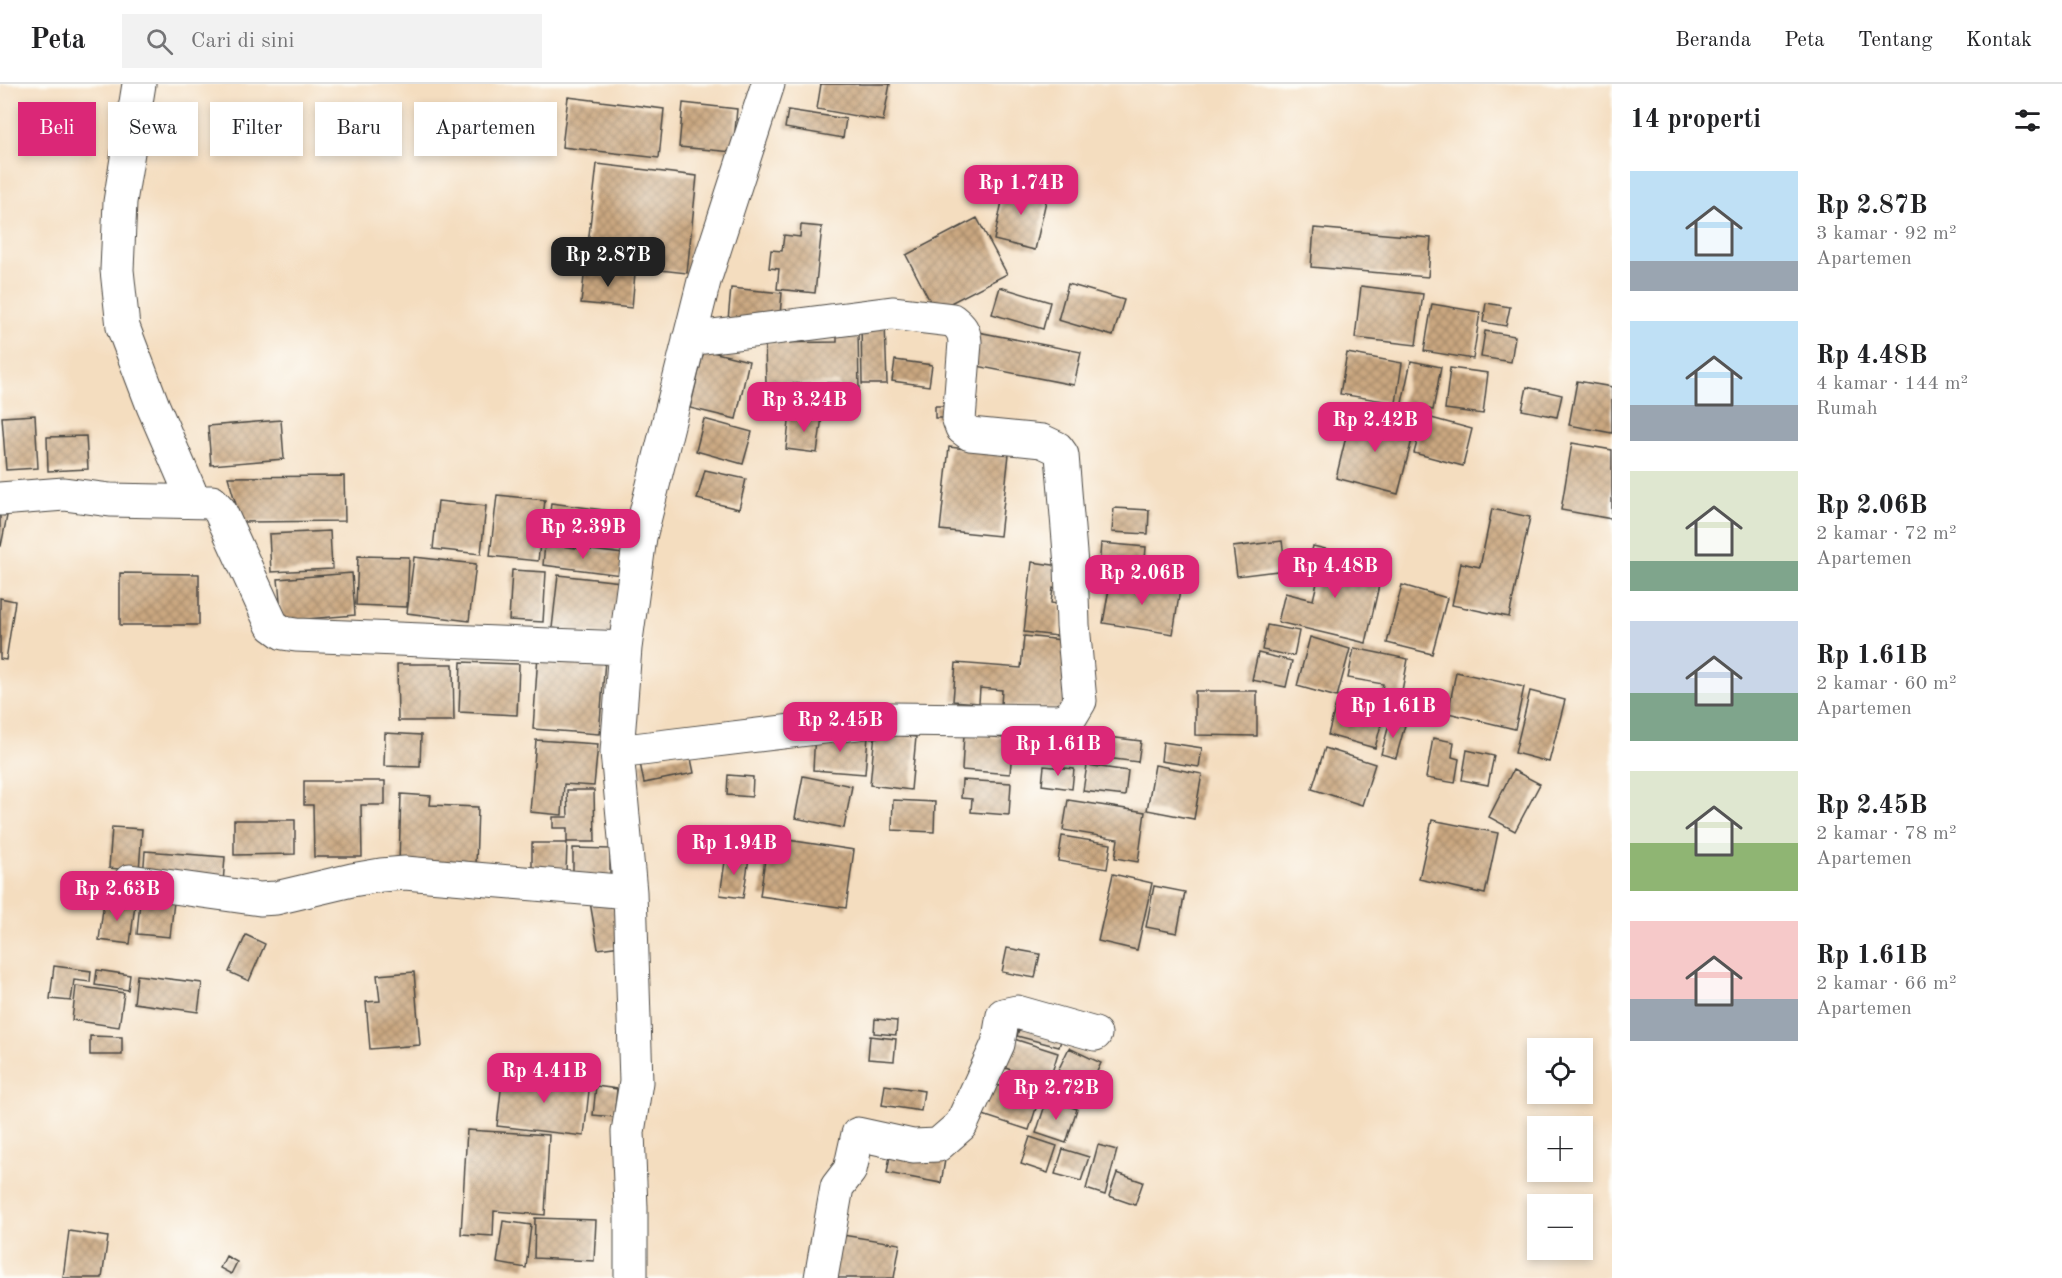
<!DOCTYPE html>
<html lang="id">
<head>
<meta charset="utf-8">
<style>
	body { margin:0; font-family:"Old Standard TT",serif; background:#f2f2f2; color:#202124; height:100vh; display:flex; flex-direction:column; font-size:22px; white-space:nowrap }
	* { box-sizing:border-box; margin:0 }
	p { font-size:20px; color:#757577 }
	.icon { flex:none; width:33px; height:33px; fill:none; stroke:currentColor; stroke-width:2; stroke-linecap:round; stroke-linejoin:round }
	.map { position:relative; flex:1; overflow:hidden }
	.sheet { display:flex; flex-direction:column; background:#fff; width:450px }
	.sheet>* { flex:none }
	.hud { position:absolute; left:18px; top:18px; width:570px; height:54px; display:flex; gap:12px }
	.controls { position:absolute; left:1527px; top:954px; display:grid; gap:12px }
	.controls a { display:grid; place-items:center; width:66px; height:66px; border-radius:0px; background:#fff; box-shadow:0 3px 9px #0003; font-size:30px }
	.price { position:absolute; translate:-50% -51px; padding:0 14px; border-radius:12px; background:#db2777; color:#fff; font-size:20px; line-height:39px; filter:drop-shadow(0 2px 3px #0008) }
	.price::after { content:''; position:absolute; left:50%; top:36px; width:18px; height:14px; margin-left:-9px; background:inherit; clip-path:polygon(0 0,100% 0,50% 100%) }
	.price.on { background:#222; color:#fff }
	ul { padding:0; list-style:none }
	li { display:flex; align-items:center; gap:18px; height:150px; padding:0 18px }
	li span { display:grid; place-items:center; flex:none; width:168px; height:120px; border-radius:0px; color:#555 }
	li>.icon { margin-inline-start:auto }
	span .icon { width:72px; height:72px; fill:#fffc; stroke-width:1 }
	li b { font-size:26px }
	h2 { display:flex; justify-content:space-between; align-items:center; height:72px; padding:0 18px; font-size:26px }
	.chip { padding:0 21px; border-radius:0px; background:#fff; box-shadow:0 3px 9px #0003; font-size:21px; line-height:54px }
	.chip.on { background:#db2777; color:#fff }
	header { display:flex; align-items:center; gap:36px; box-sizing:border-box; height:84px; padding:0 30px; background:#fff; border-bottom:2px solid #e0e0e0 }
	header strong { font-size:28px }
	nav { display:flex; gap:33px; margin-inline-start:auto; font-size:21px }
	.search { width:420px; height:54px; background:#f2f2f2; display:flex; align-items:center; gap:15px; box-sizing:border-box; padding:0 21px; border-radius:0px; color:#757577; font-size:22px }
	main { display:flex; flex:1; min-height:0 }
	.map>svg:first-child { display:block }
	.building { fill:url(#building-cross-hatch) }
	.lines { fill:none; stroke-linecap:round; stroke-linejoin:round }
	.minor-casing { stroke:#494641; stroke-width:35 }
	.minor { stroke:#fff; stroke-width:33 }
</style>
</head>
<body>
<header>
<strong>Peta</strong>
<div class="search"><svg class="icon" aria-label="search" viewBox="0 0 24 24"><circle cx="10" cy="10" r="6"/><path d="M15 15l6 6"/></svg>Cari di sini</div>
<nav><a>Beranda</a><a>Peta</a><a>Tentang</a><a>Kontak</a></nav>
</header>
<main>
<div class="map">
<svg width="1612" height="1194" viewBox="0 0 1612 1194">
	<defs>
		<pattern id="building-cross-hatch" width="8" height="8" patternUnits="userSpaceOnUse" patternTransform="scale(1.5)"><rect width="8" height="8" fill="#caa780"/><path d="M0 0l8 8M0 8l8-8" fill="none" stroke="#a48869"/></pattern>
	</defs>
	<rect width="100%" height="100%" fill="#fdfcf7"/>
	<filter id="ink" filterUnits="userSpaceOnUse"><feTurbulence type="fractalNoise" baseFrequency=".0167" numOctaves="2"/><feDisplacementMap in="SourceGraphic" scale="12" xChannelSelector="R" yChannelSelector="G"/><feConvolveMatrix kernelMatrix="1 2 1 2 8 2 1 2 1" color-interpolation-filters="sRGB"/></filter>
	<filter id="wash" filterUnits="userSpaceOnUse"><feTurbulence type="fractalNoise" baseFrequency=".008" numOctaves="4" result="noise"/><feDisplacementMap in="SourceGraphic" scale="24" xChannelSelector="R" yChannelSelector="G"/><feGaussianBlur stdDeviation="1.35" result="paint"/><feColorMatrix in="noise" values="0 0 0 0 0 0 0 0 0 0 0 0 0 0 0 0 0 1.4 0 .05"/><feComposite in="paint" operator="in"/></filter>
	<g filter="url(#wash)">
		<rect width="100%" height="100%" fill="#f4ddbf"/>
		<g id="blocks">
			<path class="building" d="M821,0H890L883,37L817,25Z
				M568,13L664,25L659,74L562,63Z
				M683,19L737,25L733,68L679,63Z
				M788,26L846,35L843,54L785,44Z
				M597,80L697,92L687,189L586,178Z
				M1006,98L1048,108L1035,166L994,156Z
				M977,134L1007,190L935,227L906,171Z
				M801,141L822,143L815,209L777,205L779,185L769,184L771,166L782,167L784,151L800,153Z
				M1314,144L1431,154L1428,193L1311,183Z
				M585,184L635,189L632,224L581,219Z
				M1068,200L1124,216L1113,252L1058,236Z
				M1361,202L1423,210L1416,261L1355,254Z
				M1000,203L1050,218L1043,245L992,230Z
				M731,204L782,209L779,241L728,236Z
				M1486,219L1510,223L1506,242L1483,238Z
				M1432,220L1480,228L1473,275L1424,267Z
				M861,239H885L887,300H862Z
				M837,245H858L859,307H839V299L766,300L765,259L837,258Z
				M1485,247L1515,252L1511,278L1481,273Z
				M978,248L1081,268L1074,301L972,281Z
				M704,266L749,277L736,335L690,324Z
				M1347,269L1402,279L1396,319L1340,310Z
				M895,276L932,281L929,302L892,297Z
				M1411,277L1441,283L1433,326L1402,319Z
				M1450,284L1488,289L1483,330L1445,325Z
				M1577,297L1612,303V349L1569,341Z
				M1527,303L1562,311L1557,333L1522,326Z
				M935,322H953V334H935Z
				M1352,328L1415,344L1398,410L1336,394Z
				M790,329L822,333L817,369L786,365Z
				M35,331L38,384L6,386L2,333Z
				M1424,332L1472,345L1463,382L1414,369Z
				M704,335L752,348L743,380L696,367Z
				M281,336L284,375L211,381L208,342Z
				M86,352L88,385L48,387L47,353Z
				M1572,359L1612,366V435L1561,426Z
				M949,363L1009,370L1000,452L940,446Z
				M705,386L746,395L739,425L697,415Z
				M344,392L345,437L241,438L228,393Z
				M497,411L545,416L538,477L490,472Z
				M438,417L486,422L481,470L433,465Z
				M551,419L618,428L614,466L547,457Z
				M1114,424L1149,426L1148,450L1112,448Z
				M1492,425L1530,433L1509,533L1452,521L1461,479L1480,483Z
				M0,431L7,432L1,462H0Z
				M330,447L332,485L271,488L269,450Z
				M1282,457L1286,486L1237,492L1233,463Z
				M1101,459L1146,463L1144,489L1099,485Z
				M545,460L623,470L621,491L543,481Z
				M1313,462L1343,469L1341,478L1382,488L1366,559L1278,538L1285,509L1313,516L1320,486L1308,483Z
				M358,472L409,473L407,523L356,521Z
				M414,473L476,480L469,537L407,529Z
				M1032,478L1067,483L1065,506L1053,504L1051,519L1061,521L1057,552L1024,548Z
				M512,486L546,488L543,538L509,536Z
				M120,489L199,490V541H120Z
				M352,489L355,531L282,537L278,495Z
				M558,491L621,498L614,552L552,544Z
				M1111,493L1180,505L1173,550L1103,539Z
				M1402,501L1447,514L1432,570L1387,559Z
				M0,514L15,517L6,576L0,575Z
				M1267,541L1299,547L1294,572L1262,566Z
				M1024,552L1072,557L1067,626L1001,621L1002,606L980,604L979,619L953,617L956,579L1021,584Z
				M1310,553L1350,565L1337,613L1297,602Z
				M1354,564L1408,575L1398,628L1378,624L1383,600L1348,594Z
				M1258,569L1292,577L1286,603L1252,596Z
				M538,570L605,576L599,650L533,645Z
				M461,578L519,580L517,631L459,628Z
				M397,580H453L454,637H398Z
				M1456,588L1524,603L1515,645L1448,629Z
				M1195,607H1257V652L1195,651Z
				M1530,607L1565,616L1549,678L1515,669Z
				M1336,620L1383,633L1375,664L1328,651Z
				M1390,637L1405,641L1396,674L1381,670Z
				M1037,645L1088,647L1087,677L1036,675Z
				M815,648L868,652L865,690L813,686Z
				M385,649L421,651L420,683L384,682Z
				M875,649L916,653L911,706L870,701Z
				M964,650L1013,655L1010,690L962,686Z
				M1100,652L1141,657L1138,678L1098,673Z
				M1433,654L1454,658L1452,673L1459,675L1455,699L1426,694Z
				M536,656L598,660L594,702L564,700L562,731L530,728Z
				M1163,658L1202,664L1199,683L1161,677Z
				M1325,664L1375,680L1362,721L1312,705Z
				M1467,666L1494,672L1488,701L1462,696Z
				M690,670L694,689L644,699L640,679Z
				M1087,681L1128,687L1125,712L1083,707Z
				M1155,681L1202,690L1194,735L1147,726Z
				M1044,682L1074,685L1072,705L1042,701Z
				M1513,686L1540,700L1515,747L1489,733Z
				M728,691L753,693L752,713L727,711Z
				M803,692L852,702L844,744L795,734Z
				M962,696L1011,699L1009,731L971,728L972,715L961,714Z
				M304,697H385V721H361L362,773H314L313,721H304Z
				M567,706H594L595,758H567V744H553V733H568Z
				M401,710L431,712L430,721L478,723L476,782L399,779Z
				M893,716L935,718L934,748L892,746Z
				M1068,716L1145,728L1138,778L1115,774L1118,755L1063,746Z
				M234,736H295V770L234,771Z
				M1432,736L1498,749L1485,810L1419,795Z
				M112,743L142,745L139,787L109,784Z
				M1062,752L1111,760L1107,785L1058,777Z
				M768,753L854,766L846,824L760,812Z
				M532,759H567L566,788H532Z
				M573,764L610,765V794L573,793Z
				M145,767L225,773L223,799L143,793Z
				M726,771L749,774L743,814L720,811Z
				M1113,790L1152,799L1137,866L1098,857Z
				M1154,802L1185,808L1177,849L1146,843Z
				M141,806L175,809L170,853L137,850Z
				M614,814L621,862L598,865L590,818Z
				M104,817L135,820L130,860L99,856Z
				M246,851L265,860L249,897L229,888Z
				M1007,864L1040,870L1035,894L1002,888Z
				M54,882L91,887L90,898L74,896L71,917L50,915Z
				M97,886L130,891L128,906L95,901Z
				M414,888L420,961L370,965L366,918L380,917L377,891Z
				M137,891L202,899L198,928L134,919Z
				M76,902L124,909L119,943L72,936Z
				M875,935L897,937L896,951L874,949Z
				M1022,935L1064,946L1059,963L1017,952Z
				M90,952L122,953V971H90Z
				M870,952L896,955L894,977L868,975Z
				M1011,954L1058,969L1049,998L1002,983Z
				M1069,964L1101,979L1082,1019L1050,1003Z
				M503,988L590,998L584,1052L497,1042Z
				M993,1000L1039,1015L1029,1046L983,1031Z
				M885,1001L924,1007L921,1027L882,1021Z
				M596,1002L617,1005L614,1033L593,1031Z
				M1047,1015L1077,1025L1066,1059L1036,1049Z
				M467,1046L549,1051L545,1131L494,1127L493,1152L461,1150Z
				M1030,1053L1057,1062L1048,1089L1021,1080Z
				M1098,1061L1117,1066L1105,1111L1086,1105Z
				M1063,1065L1089,1073L1081,1097L1055,1090Z
				M891,1066L945,1076L941,1099L887,1089Z
				M1117,1089L1143,1098L1135,1121L1109,1112Z
				M535,1134L596,1136L594,1177L534,1174Z
				M503,1137L531,1141L526,1184L497,1179Z
				M69,1147L108,1153L102,1194H63Z
				M836,1150L900,1160L894,1194H829Z
				M226,1172L237,1178L231,1190L220,1184Z"/>
		</g>
	</g>
	<g filter="url(#ink)">
		<use href="#blocks" fill-opacity="0" stroke="#494641" stroke-width="1.5"/>
		<g class="lines">
			<g class="minor-casing">
				<path id="minor" d="M139,0L120,118L117,186L123,243L153,322L194,417
					M0,415L64,410L110,416L212,418L220,427L272,541L283,549L296,551L625,564
					M617,668L891,635L1061,637L1071,632L1080,617L1073,541L1071,481L1062,371L1057,364L1042,357L970,350L962,344L959,336L965,258C964,247 961,243 952,236L892,229L689,255
					M130,797L260,815L276,814L352,796L381,791L405,789L630,808
					M631,1194V1124L628,1048L636,998L630,808L617,668L625,564L640,453L704,197L768,0
					M821,1194L837,1103L850,1086L858,1050L913,1062L938,1061L961,1041L998,960L1003,931L1017,928L1095,950"/>
			</g>
			<use href="#minor" class="minor"/>
		</g>
	</g>
</svg>
<div class="controls">
<a><svg class="icon" aria-label="locate" viewBox="0 0 24 24"><circle cx="12" cy="12" r="6"/><path d="M12 2v4M12 18v4M2 12h4M18 12h4"/></svg></a>
<a>+</a>
<a>−</a>
</div>
<b class="price" style="left:1021px;top:132px">Rp 1.74B</b>
<b class="price on" style="left:608px;top:204px">Rp 2.87B</b>
<b class="price" style="left:804px;top:349px">Rp 3.24B</b>
<b class="price" style="left:1375px;top:369px">Rp 2.42B</b>
<b class="price" style="left:583px;top:476px">Rp 2.39B</b>
<b class="price" style="left:1335px;top:515px">Rp 4.48B</b>
<b class="price" style="left:1142px;top:522px">Rp 2.06B</b>
<b class="price" style="left:1393px;top:655px">Rp 1.61B</b>
<b class="price" style="left:840px;top:669px">Rp 2.45B</b>
<b class="price" style="left:1058px;top:693px">Rp 1.61B</b>
<b class="price" style="left:734px;top:792px">Rp 1.94B</b>
<b class="price" style="left:117px;top:838px">Rp 2.63B</b>
<b class="price" style="left:544px;top:1020px">Rp 4.41B</b>
<b class="price" style="left:1056px;top:1037px">Rp 2.72B</b>
<div class="hud">
<a class="chip on">Beli</a>
<a class="chip">Sewa</a>
<a class="chip">Filter</a>
<a class="chip">Baru</a>
<a class="chip">Apartemen</a>
</div>
</div>
<section class="sheet">
<h2>14 properti<svg class="icon" aria-label="filters" viewBox="0 0 24 24"><path d="M4 7h16M4 17h16"/><circle cx="9" cy="7" r="2"/><circle cx="15" cy="17" r="2"/></svg></h2>
<ul>
<li><span style="background:linear-gradient(#bfe0f5 75%,#9aa5b1 0)"><svg class="icon" aria-label="home" viewBox="0 0 24 24"><path d="M3 11l9-7 9 7M6 9v11h12V9"/></svg></span><div><b>Rp 2.87B</b><p>3 kamar · 92 m²</p><p>Apartemen</p></div></li>
<li><span style="background:linear-gradient(#bfe0f5 70%,#9aa5b1 0)"><svg class="icon" aria-label="home" viewBox="0 0 24 24"><path d="M3 11l9-7 9 7M6 9v11h12V9"/></svg></span><div><b>Rp 4.48B</b><p>4 kamar · 144 m²</p><p>Rumah</p></div></li>
<li><span style="background:linear-gradient(#dfe7d0 75%,#7fa58c 0)"><svg class="icon" aria-label="home" viewBox="0 0 24 24"><path d="M3 11l9-7 9 7M6 9v11h12V9"/></svg></span><div><b>Rp 2.06B</b><p>2 kamar · 72 m²</p><p>Apartemen</p></div></li>
<li><span style="background:linear-gradient(#c9d6e8 60%,#7fa58c 0)"><svg class="icon" aria-label="home" viewBox="0 0 24 24"><path d="M3 11l9-7 9 7M6 9v11h12V9"/></svg></span><div><b>Rp 1.61B</b><p>2 kamar · 60 m²</p><p>Apartemen</p></div></li>
<li><span style="background:linear-gradient(#dfe7d0 60%,#8fb573 0)"><svg class="icon" aria-label="home" viewBox="0 0 24 24"><path d="M3 11l9-7 9 7M6 9v11h12V9"/></svg></span><div><b>Rp 2.45B</b><p>2 kamar · 78 m²</p><p>Apartemen</p></div></li>
<li><span style="background:linear-gradient(#f6c9c9 65%,#9aa5b1 0)"><svg class="icon" aria-label="home" viewBox="0 0 24 24"><path d="M3 11l9-7 9 7M6 9v11h12V9"/></svg></span><div><b>Rp 1.61B</b><p>2 kamar · 66 m²</p><p>Apartemen</p></div></li>
</ul>
</section>
</main>
</body>
</html>
